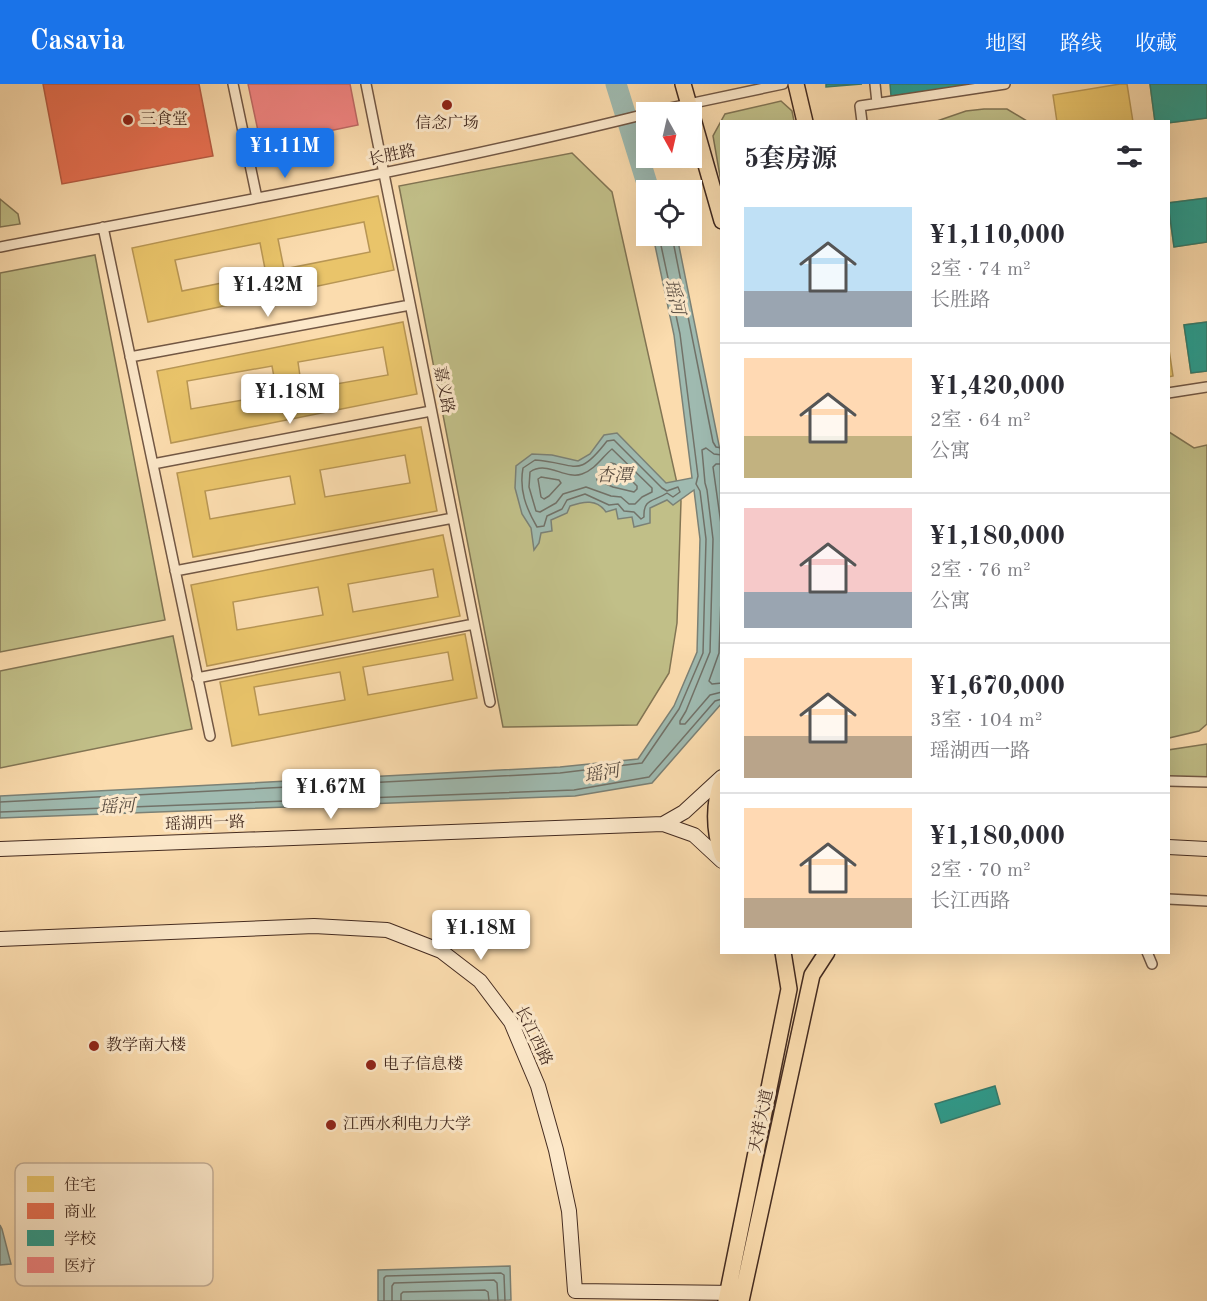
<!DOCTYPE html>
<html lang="zh">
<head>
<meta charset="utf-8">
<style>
	body { margin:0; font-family:"Old Standard TT","Noto Serif SC",serif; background:#f7f7f7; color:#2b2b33; height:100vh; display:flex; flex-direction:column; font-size:22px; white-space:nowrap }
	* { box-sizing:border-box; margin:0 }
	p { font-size:20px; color:#7c7c81 }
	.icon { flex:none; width:33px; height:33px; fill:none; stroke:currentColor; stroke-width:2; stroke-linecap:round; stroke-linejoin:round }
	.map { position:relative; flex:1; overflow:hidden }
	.sheet { position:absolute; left:720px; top:36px; width:450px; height:834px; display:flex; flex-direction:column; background:#fff; border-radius:0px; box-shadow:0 6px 24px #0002 }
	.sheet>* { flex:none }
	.needle { width:39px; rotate:172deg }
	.fabs { position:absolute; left:636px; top:18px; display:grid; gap:12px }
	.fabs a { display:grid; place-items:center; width:66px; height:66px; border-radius:0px; background:#fff; box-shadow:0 6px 24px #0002; font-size:30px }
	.price { position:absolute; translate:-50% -51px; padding:0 14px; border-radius:6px; background:#fff; color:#222; font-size:20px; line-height:39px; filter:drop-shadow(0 2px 3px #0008) }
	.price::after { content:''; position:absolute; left:50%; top:36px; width:18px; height:14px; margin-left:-9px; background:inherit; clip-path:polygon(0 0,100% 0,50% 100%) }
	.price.current { background:#1a73e8; color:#fff }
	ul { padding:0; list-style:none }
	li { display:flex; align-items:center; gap:18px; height:150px; padding:0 24px }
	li+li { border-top:2px solid #e1e1e2 }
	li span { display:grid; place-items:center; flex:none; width:168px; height:120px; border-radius:0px; color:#555 }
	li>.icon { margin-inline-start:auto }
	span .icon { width:72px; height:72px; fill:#fffc; stroke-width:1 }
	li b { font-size:26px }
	h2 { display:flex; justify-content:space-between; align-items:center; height:72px; padding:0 24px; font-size:26px }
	header { display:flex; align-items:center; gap:36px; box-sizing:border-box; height:84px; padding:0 30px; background:#1a73e8; color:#fff }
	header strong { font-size:28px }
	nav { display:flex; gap:33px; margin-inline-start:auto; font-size:21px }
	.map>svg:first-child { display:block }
	.green { fill:#c1bf88; stroke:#827554; stroke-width:1.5 }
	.water { fill:#9fbab0; stroke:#7b8176; stroke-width:1.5 }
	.homes { fill:#e9c46a; stroke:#b89654; stroke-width:1.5; fill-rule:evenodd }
	.shops { fill:#e76f51; stroke:#b65b42; stroke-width:1.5 }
	.schools { fill:#2a9d8f; stroke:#327b6e; stroke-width:1.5 }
	.health { fill:#f28482; stroke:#be6965; stroke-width:1.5 }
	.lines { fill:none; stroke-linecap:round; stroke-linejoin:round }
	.shore { stroke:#727268; stroke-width:1.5 }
	.river { stroke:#9fbab0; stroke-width:21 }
	.street-casing { stroke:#725744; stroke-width:12 }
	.secondary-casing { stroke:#442b20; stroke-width:16 }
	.primary-casing { stroke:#442b20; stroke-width:18 }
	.street { stroke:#fce8ca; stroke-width:9 }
	.secondary { stroke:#fce8ca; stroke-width:14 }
	.primary { stroke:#fbdcae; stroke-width:15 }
	.poi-dot { fill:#8f2418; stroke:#fce8ca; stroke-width:2 }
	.labels { text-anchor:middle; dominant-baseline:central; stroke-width:6; stroke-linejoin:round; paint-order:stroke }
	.poi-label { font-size:16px; fill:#442b20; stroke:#fce8ca; text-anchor:start }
	.street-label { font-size:16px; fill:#442b20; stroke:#fce8ca }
	.water-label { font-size:18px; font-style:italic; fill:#5b4f44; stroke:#fce8ca }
	.key { fill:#fce8ca; stroke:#c5af97; stroke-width:1.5 }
	.key-label { font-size:16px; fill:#442b20 }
</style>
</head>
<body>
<header>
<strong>Casavia</strong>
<nav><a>地图</a><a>路线</a><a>收藏</a></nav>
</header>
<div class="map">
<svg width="1207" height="1217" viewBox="0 0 1207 1217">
	<rect width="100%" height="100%" fill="#fbdcae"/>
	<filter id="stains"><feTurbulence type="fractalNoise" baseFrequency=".00333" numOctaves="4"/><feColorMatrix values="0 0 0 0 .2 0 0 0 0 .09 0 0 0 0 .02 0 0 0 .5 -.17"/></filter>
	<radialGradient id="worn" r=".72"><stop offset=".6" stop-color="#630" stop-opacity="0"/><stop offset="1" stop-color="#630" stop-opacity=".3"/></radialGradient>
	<path class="green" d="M781,17L792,27L794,37L722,38L721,98L713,52L725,30Z
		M984,25H1007L1027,37H937L966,27Z
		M572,69L612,108L681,417L677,539L669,589L637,641L503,643L399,102Z
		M0,115L18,130L20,140L0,143Z
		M95,171L165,536L0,568V189Z
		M1169,348L1194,364L1207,361V640L1199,647L1169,654Z
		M173,552L192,645L0,684V587Z
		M1207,660V697L1169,695L1168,666Z"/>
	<path class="water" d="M681,97L672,106H646V124L641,98Z
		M653,152H677L720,366L722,619L652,699L575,712L0,734V712L560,683L638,675L674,622L697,568L700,455L694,406L673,421L667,416L650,424V439L634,443L632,433L618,435L616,425L606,428C597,415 584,417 570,422L567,429L551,436L552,447L541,449L539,459L534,466L531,444L522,430L515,404L516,382L532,370L552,371L578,377L590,370L604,351L617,349L666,399L692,394L674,251Z
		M0,1141L2,1145L11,1180L0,1181Z
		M510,1182L511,1216L378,1217V1186Z"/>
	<path class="homes" d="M1120,0H1127L1133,38H1057L1053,11Z
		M1150,0H1207V34L1168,39V38H1155Z
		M378,112L394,186L148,238L132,164ZM364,138L370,168L284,185L278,155ZM260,159L266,190L182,207L175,176Z
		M1207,114V158L1174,163L1168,119Z
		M403,238L417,310L171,359L157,287ZM383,263L388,291L302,306L298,278ZM272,282L277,310L191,325L187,297Z
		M1207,238V287L1191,289L1184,241Z
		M1168,259L1173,292L1168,293Z
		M421,343L437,427L193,473L177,389ZM405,371L410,399L325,413L320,386ZM290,392L295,420L210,435L205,407Z
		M443,451L460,532L207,582L191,501ZM433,485L438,513L353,528L348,500ZM318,503L323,531L237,546L233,518Z
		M465,550L477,614L232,662L220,598ZM448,568L453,596L368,611L363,583ZM340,588L345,616L259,631L254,603Z"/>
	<path class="shops" d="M43,0H199L213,72L62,100Z"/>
	<path class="schools" d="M826,0H862L826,3Z
		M890,0H984L891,12Z
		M1150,0H1207V34L1168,39V38H1155Z
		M1207,114V158L1174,163L1168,119Z
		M1207,238V287L1191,289L1184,241Z
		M995,1002L1000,1020L941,1039L935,1020Z"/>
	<path class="health" d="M248,0H350L358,41L261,61Z"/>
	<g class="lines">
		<path class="shore" d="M672,152L713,358L716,363L722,364
			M614,356L662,404L667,407L678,403L680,408L673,413L667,409C654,418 643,414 644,433L641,435L634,428L624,427L618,420L609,421L585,410L567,416L562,425L547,432L544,442L537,443C526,424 519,406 523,384L535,376C577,379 577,396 607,357Z
			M612,365L652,404V408L642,413L635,420H629L621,413L611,412L586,403L563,410L556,419L540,428L536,427L529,403L530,388C547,376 565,396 582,390C596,385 602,373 612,365Z
			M722,371L714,370L706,364L702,366L705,399L707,406L713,455L710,568L686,627L680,637V640H685L710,611L722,608
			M611,379L615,380L637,402V405L634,408L613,403L597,396V392Z
			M722,380H716L713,383L722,447
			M541,393L559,396L561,399L549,412L544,415L541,413L538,395Z
			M722,487L719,569L709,597L712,600L722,599
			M0,718L560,689L642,679L679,625L703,569L706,455L700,407L696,400L698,392L680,250L659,152
			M0,728L574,706L649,693L715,617L722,615
			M384,1217V1194L386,1192L501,1189L504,1191L505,1217
			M392,1217V1202L394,1199L494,1196L497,1199L498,1217
			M401,1217V1210L403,1208L485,1206L488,1208L489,1217"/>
		<path class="river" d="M616,0L649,106"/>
		<g class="street-casing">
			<path id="street" d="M233,0L257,114
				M366,0L490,618
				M875,0L877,19
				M651,28L783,0
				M862,38L860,22L1005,0
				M103,143L210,652
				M0,163C216,122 433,83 646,30
				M130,273L410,221
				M1168,309L1207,303
				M153,380L431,327
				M175,487L453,434
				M197,594L474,540
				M1168,697L1207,698
				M1168,815L1207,817
				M1147,868L1152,880"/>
		</g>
		<g class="secondary-casing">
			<path id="secondary" d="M722,693L684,728L663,740L694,751L722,777
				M1168,763L1207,765
				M0,765L663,740
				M0,855L314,842L387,846L441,867L480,897L511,938L538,1002L556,1066L569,1127L575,1207L737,1209"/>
		</g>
		<g class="primary-casing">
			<path id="primary" d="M683,0L722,137
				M796,0L805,38
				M722,696C713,721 714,746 722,771
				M726,1217L789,905L783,868
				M741,1217L812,891L827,868"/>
		</g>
		<use href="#street" class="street"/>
		<use href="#secondary" class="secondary"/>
		<use href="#primary" class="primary"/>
	</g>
	<g class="poi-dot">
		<circle cx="447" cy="21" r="6"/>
		<circle cx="128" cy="36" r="6"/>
		<circle cx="94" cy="962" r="6"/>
		<circle cx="371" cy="981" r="6"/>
		<circle cx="331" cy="1041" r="6"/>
	</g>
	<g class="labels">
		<g class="poi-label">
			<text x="140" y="36">三食堂</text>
			<text x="447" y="40" text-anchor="middle">信念广场</text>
			<text x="106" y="962">教学南大楼</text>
			<text x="383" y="981">电子信息楼</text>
			<text x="343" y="1041">江西水利电力大学</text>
		</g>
		<g class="street-label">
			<text transform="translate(392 72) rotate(-12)">长胜路</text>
			<text transform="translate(443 306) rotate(79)">嘉义路</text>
			<text transform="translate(205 740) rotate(-2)">瑶湖西一路</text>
			<text transform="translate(533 952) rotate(64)">长江西路</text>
			<text transform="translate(762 1037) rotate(-78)">天祥大道</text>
		</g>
		<g class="water-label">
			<text transform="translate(674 213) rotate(77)">瑶河</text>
			<text x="614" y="392">杏潭</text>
			<text transform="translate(602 690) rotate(-10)">瑶河</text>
			<text transform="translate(117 723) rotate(-3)">瑶河</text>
		</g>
	</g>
	<rect x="15" y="1079" width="198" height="123" rx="9" class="key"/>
	<rect x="27" y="1092" width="27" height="16" fill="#e9c46a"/>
	<rect x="27" y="1119" width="27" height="16" fill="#e76f51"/>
	<rect x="27" y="1146" width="27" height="16" fill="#2a9d8f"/>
	<rect x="27" y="1173" width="27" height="16" fill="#f28482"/>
	<g class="key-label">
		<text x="64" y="1106">住宅</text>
		<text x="64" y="1133">商业</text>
		<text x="64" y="1160">学校</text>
		<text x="64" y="1187">医疗</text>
	</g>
	<rect width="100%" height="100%" filter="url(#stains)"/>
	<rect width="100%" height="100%" fill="url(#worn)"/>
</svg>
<div class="fabs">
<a><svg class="needle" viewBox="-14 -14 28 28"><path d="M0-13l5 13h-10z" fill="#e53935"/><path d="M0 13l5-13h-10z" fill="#7c7c81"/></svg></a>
<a><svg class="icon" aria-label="locate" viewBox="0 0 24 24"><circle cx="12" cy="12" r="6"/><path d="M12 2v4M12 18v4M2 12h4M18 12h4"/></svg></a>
</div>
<b class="price current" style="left:285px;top:95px">¥1.11M</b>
<b class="price" style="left:268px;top:234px">¥1.42M</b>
<b class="price" style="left:290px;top:341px">¥1.18M</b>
<b class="price" style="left:331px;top:736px">¥1.67M</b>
<b class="price" style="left:481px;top:877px">¥1.18M</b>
<section class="sheet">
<h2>5套房源<svg class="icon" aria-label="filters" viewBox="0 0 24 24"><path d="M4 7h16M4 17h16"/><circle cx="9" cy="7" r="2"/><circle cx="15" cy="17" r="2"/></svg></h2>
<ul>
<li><span style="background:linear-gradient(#bfe0f5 70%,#9aa5b1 0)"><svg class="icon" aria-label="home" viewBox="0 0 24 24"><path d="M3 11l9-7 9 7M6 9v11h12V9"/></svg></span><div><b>¥1,110,000</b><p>2室 · 74 m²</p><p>长胜路</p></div></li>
<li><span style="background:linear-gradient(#ffd9b3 65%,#c2b280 0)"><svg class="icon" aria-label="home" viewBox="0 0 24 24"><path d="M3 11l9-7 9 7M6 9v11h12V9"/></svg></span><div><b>¥1,420,000</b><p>2室 · 64 m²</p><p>公寓</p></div></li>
<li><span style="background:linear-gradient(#f6c9c9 70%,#9aa5b1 0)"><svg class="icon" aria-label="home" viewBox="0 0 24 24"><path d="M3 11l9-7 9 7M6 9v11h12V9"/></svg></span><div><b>¥1,180,000</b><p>2室 · 76 m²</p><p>公寓</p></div></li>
<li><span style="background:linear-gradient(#ffd9b3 65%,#b9a48a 0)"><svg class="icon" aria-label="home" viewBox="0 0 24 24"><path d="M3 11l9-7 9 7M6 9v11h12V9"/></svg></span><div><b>¥1,670,000</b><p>3室 · 104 m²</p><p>瑶湖西一路</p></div></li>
<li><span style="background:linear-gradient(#ffd9b3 75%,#b9a48a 0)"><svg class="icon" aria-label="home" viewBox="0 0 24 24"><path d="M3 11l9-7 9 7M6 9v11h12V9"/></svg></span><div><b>¥1,180,000</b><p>2室 · 70 m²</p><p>长江西路</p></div></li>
</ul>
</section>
</div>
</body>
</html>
